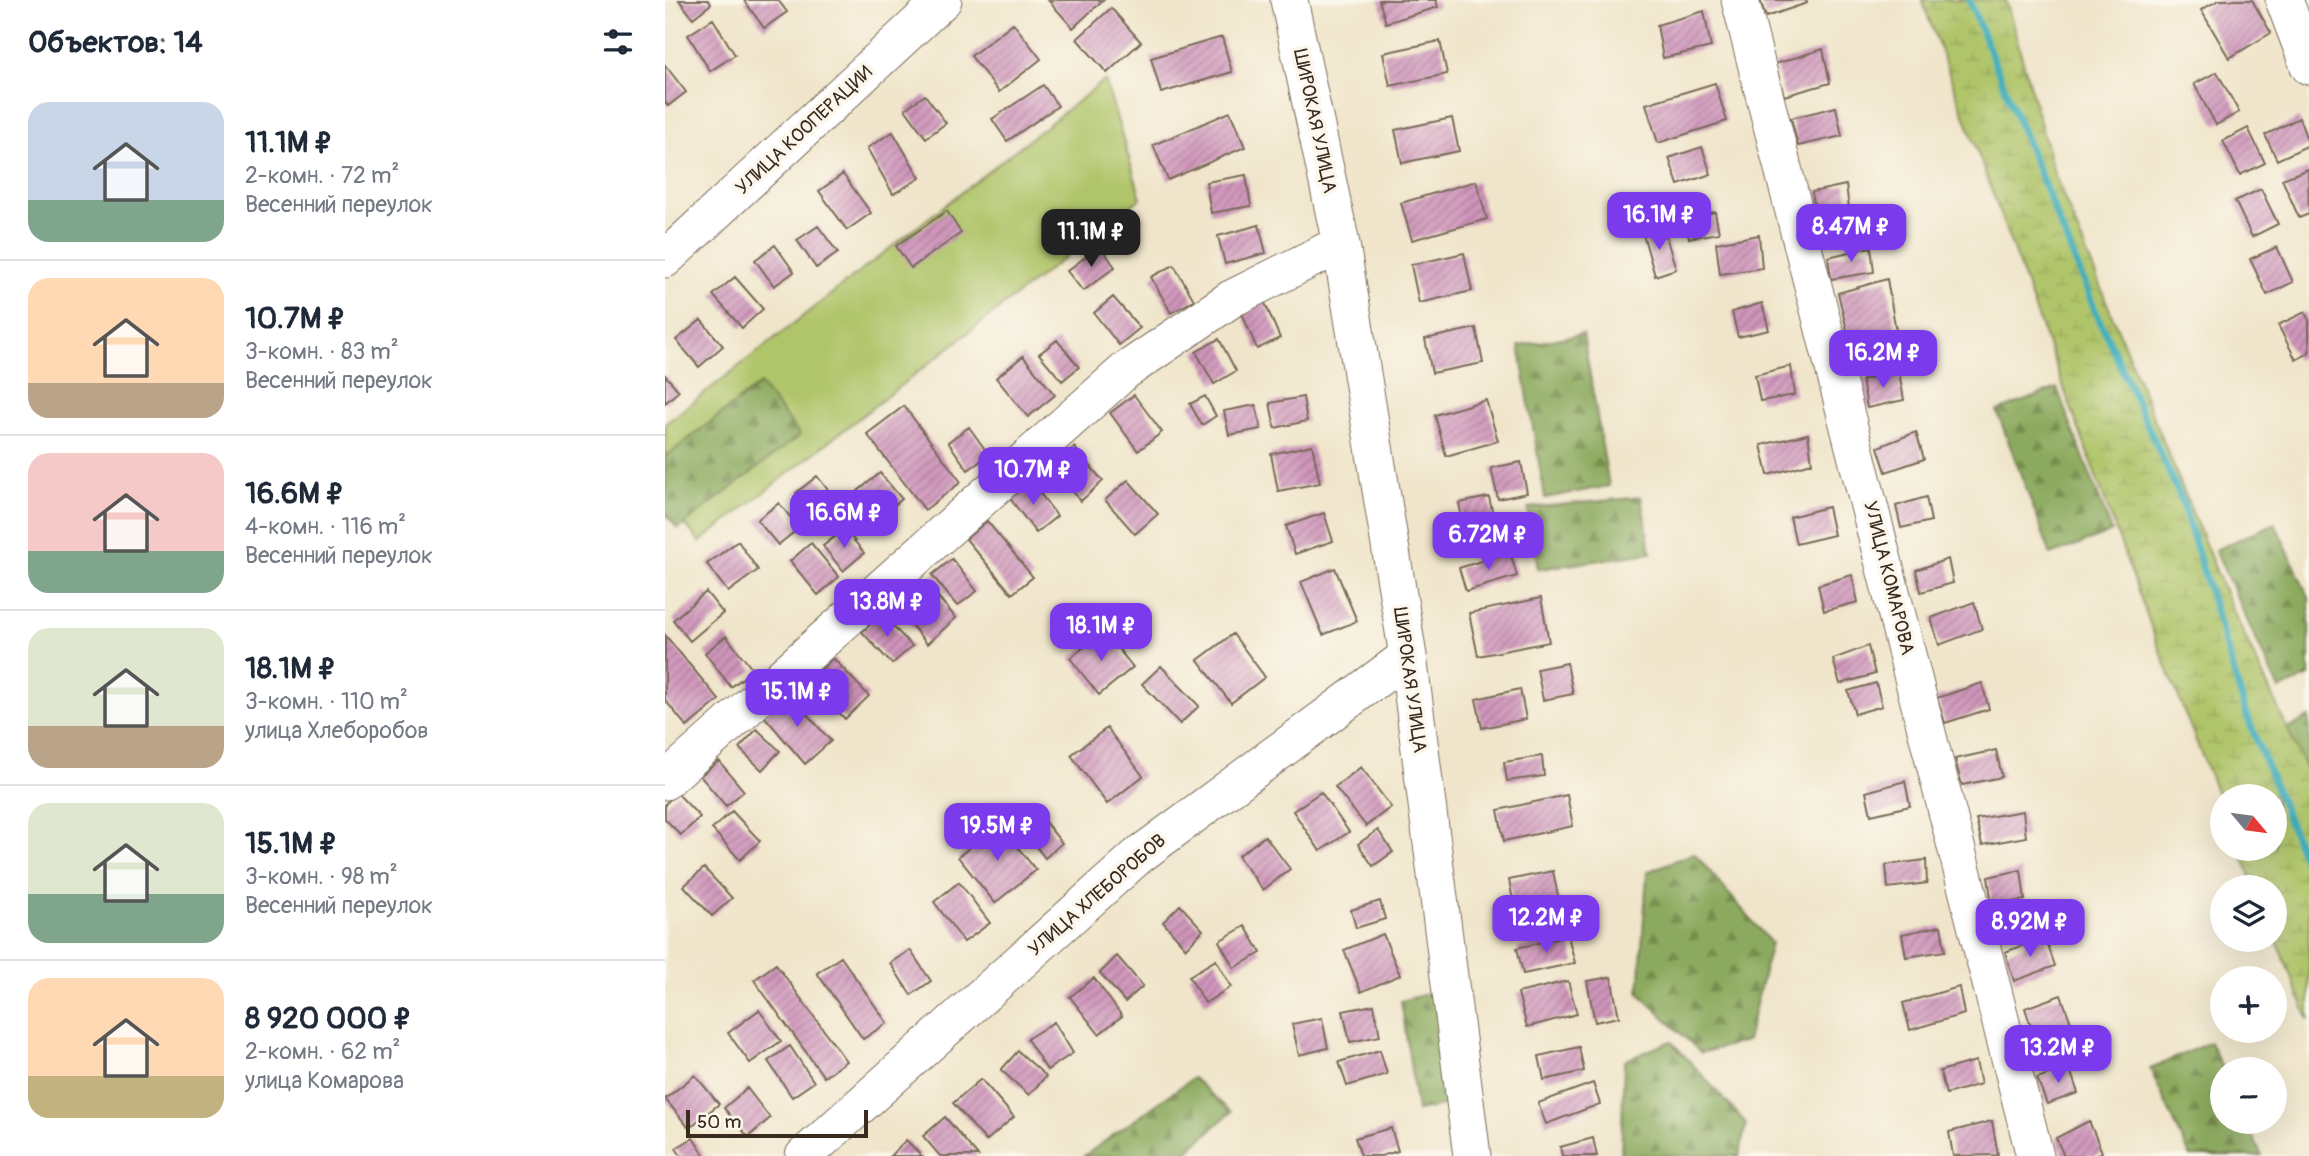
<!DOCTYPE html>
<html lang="ru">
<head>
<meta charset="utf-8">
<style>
	body { margin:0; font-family:Pangolin,sans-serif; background:#f2f2f3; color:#1f2937; height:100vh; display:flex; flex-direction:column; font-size:26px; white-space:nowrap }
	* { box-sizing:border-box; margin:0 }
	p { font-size:23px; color:#747a83 }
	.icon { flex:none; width:38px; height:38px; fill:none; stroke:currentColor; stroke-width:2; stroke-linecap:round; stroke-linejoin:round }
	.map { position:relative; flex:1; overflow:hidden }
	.drawer { display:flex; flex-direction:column; background:#fff; width:665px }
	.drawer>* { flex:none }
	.needle { width:46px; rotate:119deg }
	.fabs { position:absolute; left:1545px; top:784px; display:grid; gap:14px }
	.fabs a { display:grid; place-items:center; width:77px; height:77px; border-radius:50%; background:#fff; box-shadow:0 7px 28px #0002; font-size:35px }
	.scale { position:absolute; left:21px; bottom:18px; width:182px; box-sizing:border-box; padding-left:7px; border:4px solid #3b2a1e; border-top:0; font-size:19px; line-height:24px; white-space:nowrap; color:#3b2a1e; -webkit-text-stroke:5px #fbf7ec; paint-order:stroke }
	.price { position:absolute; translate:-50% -60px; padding:0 16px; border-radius:14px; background:#7c3aed; color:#fff; font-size:23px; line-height:46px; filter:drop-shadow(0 2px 4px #0008) }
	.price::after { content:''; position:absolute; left:50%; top:42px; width:21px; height:16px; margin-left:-10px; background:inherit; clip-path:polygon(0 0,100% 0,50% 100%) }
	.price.on { background:#222; color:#fff }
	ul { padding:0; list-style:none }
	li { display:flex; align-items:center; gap:21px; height:175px; padding:0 28px }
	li+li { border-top:2px solid #e0e1e3 }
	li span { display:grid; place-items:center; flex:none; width:196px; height:140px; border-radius:21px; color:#555 }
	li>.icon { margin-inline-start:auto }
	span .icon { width:84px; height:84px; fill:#fffc; stroke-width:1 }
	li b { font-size:30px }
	h2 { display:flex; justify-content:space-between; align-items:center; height:84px; padding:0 28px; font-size:30px }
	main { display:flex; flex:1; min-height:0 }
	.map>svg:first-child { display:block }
	.green { fill:#b0c56a; stroke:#767844; stroke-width:2 }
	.forest { fill:url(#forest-firs); stroke:#646a3e; stroke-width:2 }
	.wetland { fill:url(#wetland-marsh); stroke:#767844; stroke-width:2 }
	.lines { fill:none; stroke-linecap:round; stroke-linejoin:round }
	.stream { stroke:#40afbc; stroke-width:7 }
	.building { fill:url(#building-hatch) }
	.minor-casing { stroke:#7a6b5a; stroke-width:39 }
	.minor { stroke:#fff; stroke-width:37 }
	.labels { text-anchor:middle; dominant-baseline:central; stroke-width:7; stroke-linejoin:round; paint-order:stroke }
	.street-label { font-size:19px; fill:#3b2a1e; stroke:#fbf7ec }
</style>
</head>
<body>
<main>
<section class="drawer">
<h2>Объектов: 14<svg class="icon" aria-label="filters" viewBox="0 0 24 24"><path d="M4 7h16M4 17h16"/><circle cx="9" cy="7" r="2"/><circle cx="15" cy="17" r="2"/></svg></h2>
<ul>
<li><span style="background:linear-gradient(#c9d6e8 70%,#7fa58c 0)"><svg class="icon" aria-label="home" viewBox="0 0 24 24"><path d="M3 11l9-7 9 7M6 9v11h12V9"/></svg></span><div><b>11.1M ₽</b><p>2-комн. · 72 m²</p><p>Весенний переулок</p></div></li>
<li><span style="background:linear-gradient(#ffd9b3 75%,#b9a48a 0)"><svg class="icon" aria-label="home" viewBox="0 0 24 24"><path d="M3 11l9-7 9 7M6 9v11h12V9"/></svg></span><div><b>10.7M ₽</b><p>3-комн. · 83 m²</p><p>Весенний переулок</p></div></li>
<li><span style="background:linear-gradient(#f6c9c9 70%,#7fa58c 0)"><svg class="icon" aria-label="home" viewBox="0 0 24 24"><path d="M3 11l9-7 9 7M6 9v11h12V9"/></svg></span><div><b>16.6M ₽</b><p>4-комн. · 116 m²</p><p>Весенний переулок</p></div></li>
<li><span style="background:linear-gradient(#dfe7d0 70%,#b9a48a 0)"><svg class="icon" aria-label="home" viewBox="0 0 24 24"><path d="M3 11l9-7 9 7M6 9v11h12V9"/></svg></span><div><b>18.1M ₽</b><p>3-комн. · 110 m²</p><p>улица Хлеборобов</p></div></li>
<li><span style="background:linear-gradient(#dfe7d0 65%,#7fa58c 0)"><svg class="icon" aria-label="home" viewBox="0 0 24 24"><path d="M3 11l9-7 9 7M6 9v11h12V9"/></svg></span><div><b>15.1M ₽</b><p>3-комн. · 98 m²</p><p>Весенний переулок</p></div></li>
<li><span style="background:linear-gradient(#ffd9b3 70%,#c2b280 0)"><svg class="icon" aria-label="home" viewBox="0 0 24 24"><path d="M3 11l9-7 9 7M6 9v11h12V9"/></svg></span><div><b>8 920 000 ₽</b><p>2-комн. · 62 m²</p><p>улица Комарова</p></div></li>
</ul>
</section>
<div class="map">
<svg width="1644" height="1156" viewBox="0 0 1644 1156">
	<defs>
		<pattern id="forest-firs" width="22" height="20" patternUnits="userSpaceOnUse" patternTransform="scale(1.75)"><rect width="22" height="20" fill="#8caa5e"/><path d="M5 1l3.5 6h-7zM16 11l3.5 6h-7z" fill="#748b4d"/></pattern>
		<pattern id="wetland-marsh" width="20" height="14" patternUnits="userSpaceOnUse" patternTransform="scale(1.75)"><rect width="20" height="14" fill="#b0c56a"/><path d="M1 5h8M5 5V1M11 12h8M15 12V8" fill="none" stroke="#98a95b"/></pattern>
		<pattern id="building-hatch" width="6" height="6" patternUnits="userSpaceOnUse" patternTransform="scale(1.75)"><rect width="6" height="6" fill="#cf95bb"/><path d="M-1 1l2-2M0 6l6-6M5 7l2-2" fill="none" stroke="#a97a97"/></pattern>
	</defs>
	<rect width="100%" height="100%" fill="#fbf7ec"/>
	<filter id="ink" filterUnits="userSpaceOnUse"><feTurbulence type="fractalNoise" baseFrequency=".0143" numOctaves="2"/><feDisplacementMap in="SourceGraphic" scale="14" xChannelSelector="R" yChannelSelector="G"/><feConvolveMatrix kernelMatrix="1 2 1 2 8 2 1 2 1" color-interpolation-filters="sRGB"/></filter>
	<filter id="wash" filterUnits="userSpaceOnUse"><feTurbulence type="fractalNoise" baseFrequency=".00686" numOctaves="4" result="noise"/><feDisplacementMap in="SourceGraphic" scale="28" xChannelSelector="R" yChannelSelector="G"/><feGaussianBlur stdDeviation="1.57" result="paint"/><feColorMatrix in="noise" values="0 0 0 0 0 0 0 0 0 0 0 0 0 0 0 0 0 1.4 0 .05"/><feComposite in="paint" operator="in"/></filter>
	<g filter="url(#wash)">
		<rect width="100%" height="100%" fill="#f0e5ca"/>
		<path class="green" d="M440,80L476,198L35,542L0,500V424Z"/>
		<path class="forest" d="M918,334L944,486L880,498L854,346Z
			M95,384L135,435L13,529L0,513V457Z
			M1392,388L1447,532L1386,555L1332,411Z
			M976,497L986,553L873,569L863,508Z
			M1610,523L1644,598V676L1614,690L1550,550Z
			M1644,717V777L1622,729Z
			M1029,853L1106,943L1082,1041L1036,1053L974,993L982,872Z
			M772,991L791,1103L752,1111L736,1001Z
			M1006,1041L1081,1123L1074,1156L956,1155L959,1061Z
			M1545,1042L1558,1069V1122H1581L1597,1156H1525L1485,1069Z
			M528,1078L566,1112L517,1156H419Z"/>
		<path class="wetland" d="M1257,0H1341L1389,173L1563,600L1644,776V1021L1610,936V887H1590L1575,849H1610V796H1558L1557,806L1492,643Z"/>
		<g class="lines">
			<path class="stream" d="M1304,0L1430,310L1517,501L1582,716L1644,872"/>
		</g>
		<g id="blocks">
			<path class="building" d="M14,0H43L46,4L28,18Z
				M79,0H113L122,12L99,28Z
				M383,0H438L408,28Z
				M714,0H771L773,7L721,23Z
				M1095,0H1141L1142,3L1101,17Z
				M1554,0H1587L1606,33L1564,58L1536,10Z
				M446,8L476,42L442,73L412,39Z
				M1039,11L1046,47L998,58L992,25Z
				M48,19L70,55L45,71L23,35Z
				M348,23L376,59L334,92L306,56Z
				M557,37L567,72L496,93L486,58Z
				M775,41L782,74L725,86L718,53Z
				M1158,49L1165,83L1119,96L1110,64Z
				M0,65L21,92L3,106L0,102Z
				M1552,72L1574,112L1551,125L1529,84Z
				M1050,83L1062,121L993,143L981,104Z
				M378,85L393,106L342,141L327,119Z
				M260,95L281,123L261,138L240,109Z
				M1171,107L1177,136L1133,146L1126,118Z
				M565,112L580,147L503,180L488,145Z
				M787,118L794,151L737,163L730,130Z
				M1634,118L1644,145L1612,160L1600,135Z
				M1583,128L1600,163L1575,175L1558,141Z
				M228,132L255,178L228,194L202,148Z
				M1037,147L1046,174L1013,185L1004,158Z
				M1643,169L1644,214L1634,218L1617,179Z
				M178,174L206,213L182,230L154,191Z
				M581,175L586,206L546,213L541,182Z
				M811,181L822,219L747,240L736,203Z
				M1181,185L1185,215L1152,221L1147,192Z
				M1596,189L1613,224L1587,237L1570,201Z
				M282,211L296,233L246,268L231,246Z
				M1050,212L1054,233L1024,238L1020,218Z
				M594,225L601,253L560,264L553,236Z
				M153,226L173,253L151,268L132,240Z
				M998,227L1011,269L990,276L978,234Z
				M1094,235L1097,268L1055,274L1051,243Z
				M110,245L129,272L109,286L90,260Z
				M435,246L450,267L418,291L402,271Z
				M1206,247L1209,272L1166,279L1163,257Z
				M1612,247L1628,282L1602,295L1585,259Z
				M799,253L807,291L754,303L746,265Z
				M509,265L529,300L506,313L486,277Z
				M70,277L98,309L77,328L48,295Z
				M1222,279L1231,331L1185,343L1173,293Z
				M448,297L475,328L454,345L429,313Z
				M599,301L615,338L592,349L576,311Z
				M1097,303L1104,330L1073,337L1067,312Z
				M1640,312L1644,321V353L1631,360L1613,325Z
				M36,320L58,346L34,367L11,340Z
				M811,328L818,363L767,373L760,339Z
				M554,339L571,371L549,384L531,352Z
				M392,340L414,367L397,381L374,354Z
				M358,356L390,395L363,417L331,378Z
				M1126,366L1130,395L1095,401L1090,375Z
				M1234,372L1239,400L1202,408L1197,380Z
				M0,375L14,391L0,403Z
				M469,395L497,432L473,451L445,413Z
				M540,396L551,416L537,425L525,404Z
				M638,397L642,421L610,428L605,403Z
				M821,400L833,441L781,456L770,415Z
				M591,405L596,429L564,435L559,411Z
				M239,406L296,482L260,510L202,434Z
				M304,427L324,455L303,470L283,442Z
				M1251,432L1259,459L1221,472L1213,447Z
				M1143,434L1147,463L1103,475L1096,445Z
				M647,445L655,483L613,491L606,454Z
				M409,447L438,481L416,501L386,467Z
				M856,462L862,493L833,499L826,468Z
				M215,473L237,499L215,517L193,491Z
				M152,476L172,501L151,518L131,493Z
				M463,480L493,514L470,534L440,500Z
				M366,481L392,516L371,533L344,497Z
				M824,497L831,528L800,534L794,503Z
				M1261,497L1266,521L1236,528L1231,506Z
				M114,503L134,528L113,545L92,520Z
				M1163,507L1169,535L1131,544L1125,517Z
				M659,513L668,541L630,554L621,526Z
				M322,521L368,577L347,594L301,539Z
				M180,529L199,553L178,571L158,546Z
				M73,541L93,570L63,592L42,564Z
				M146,543L174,577L153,595L125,561Z
				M845,552L852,576L801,591L794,568Z
				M287,559L312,591L292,606L267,575Z
				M1283,559L1288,583L1256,592L1251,570Z
				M670,568L692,621L658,635L636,582Z
				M1187,575L1193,602L1159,611L1153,585Z
				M262,584L291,618L262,644L233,609Z
				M41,592L58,613L25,641L8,620Z
				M876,598L884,642L813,656L804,613Z
				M1309,602L1317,629L1274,645L1266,618Z
				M216,614L247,646L227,664L197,632Z
				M439,631L468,667L434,695L405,658Z
				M568,634L600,677L566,703L533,660Z
				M0,635L54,700L22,727L0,700Z
				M61,636L88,670L66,687L40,653Z
				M1203,646L1210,674L1175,684L1168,659Z
				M168,658L204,696L180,719L144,681Z
				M902,663L908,694L878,700L872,669Z
				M496,666L534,706L515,724L477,684Z
				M1211,683L1217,706L1190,714L1183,691Z
				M1317,683L1324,709L1280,723L1272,698Z
				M855,689L861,719L817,728L811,699Z
				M124,694L166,741L140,764L99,716Z
				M442,728L478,776L442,804L406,755Z
				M92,729L115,751L97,770L74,748Z
				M1331,750L1337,777L1297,785L1290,759Z
				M877,756L879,776L842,781L839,762Z
				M54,761L79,791L61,806L35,776Z
				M696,767L726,807L701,826L670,787Z
				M1240,781L1245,806L1206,815L1201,792Z
				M656,792L684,832L655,851L628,811Z
				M12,793L35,817L16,835L0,819V804Z
				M902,795L908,826L839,841L833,810Z
				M67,811L95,841L75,860L47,829Z
				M371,811L397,843L380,858L354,825Z
				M1358,811L1361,837L1317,845L1311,819Z
				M334,824L371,870L330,903L293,857Z
				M713,830L728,852L708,866L693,844Z
				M600,836L625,869L598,890L573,856Z
				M1261,860L1262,883L1223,888L1221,865Z
				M39,868L67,898L47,916L19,886Z
				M1356,870L1360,900L1327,905L1323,877Z
				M888,871L894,901L850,910L844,880Z
				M294,882L325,923L299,942L269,902Z
				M715,901L720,919L691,928L686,910Z
				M515,905L538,930L521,948L498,922Z
				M580,926L596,953L569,968L554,941Z
				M1276,926L1280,951L1241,957L1237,934Z
				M718,934L735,975L696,992L679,950Z
				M903,936L910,963L858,974L852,948Z
				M1380,937L1390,966L1349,981L1340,952Z
				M245,950L266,981L246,995L225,963Z
				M452,956L478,986L460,1002L435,973Z
				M176,957L222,1023L198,1039L152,973Z
				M551,960L566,987L540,1003L524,976Z
				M111,964L181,1061L159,1077L89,980Z
				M946,977L954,1017L930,1022L922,981Z
				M429,978L457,1016L434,1034L405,997Z
				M903,981L912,1014L862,1027L853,993Z
				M1294,987L1299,1014L1245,1030L1238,1003Z
				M1396,995L1406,1023L1369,1036L1360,1008Z
				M709,1005L715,1036L685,1042L678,1011Z
				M94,1010L116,1041L85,1063L63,1033Z
				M657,1018L663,1048L634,1055L627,1024Z
				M389,1022L408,1053L382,1070L362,1039Z
				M125,1046L149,1082L127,1097L103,1061Z
				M914,1047L919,1071L879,1080L874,1056Z
				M715,1050L722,1074L682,1086L674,1062Z
				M353,1051L381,1076L364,1095L336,1070Z
				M1311,1061L1316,1084L1281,1094L1275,1071Z
				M1404,1067L1413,1093L1382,1104L1372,1078Z
				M30,1075L54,1104L24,1128L0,1099Z
				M316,1079L349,1117L321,1141L288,1103Z
				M928,1083L935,1104L881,1124L873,1103Z
				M82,1088L105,1118L83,1137L59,1108Z
				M280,1117L313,1156H275L258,1136Z
				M1327,1121L1333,1155L1288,1156L1284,1132Z
				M1424,1121L1437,1152L1430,1156H1399L1391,1138Z
				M726,1128L733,1151L716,1156H696L690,1138Z
				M28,1138L40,1156H16L11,1148Z
				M928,1138L932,1156H897L895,1147Z
				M241,1140L257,1156H225Z"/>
		</g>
	</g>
	<g filter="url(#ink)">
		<use href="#blocks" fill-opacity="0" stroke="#7a6b5a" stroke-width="2"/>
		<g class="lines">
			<g class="minor-casing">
				<path id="minor" d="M624,0L676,244L743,656L807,1156
					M1075,0L1370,1156
					M1619,0L1644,66
					M0,259L278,0
					M0,781L460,371L566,299L676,244
					M139,1156L473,856L743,656"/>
			</g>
			<use href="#minor" class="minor"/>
		</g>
	</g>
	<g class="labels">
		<g class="street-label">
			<text transform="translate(650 121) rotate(78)">ШИРОКАЯ УЛИЦА</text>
			<text transform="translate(139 130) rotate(-43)">УЛИЦА КООПЕРАЦИИ</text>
			<text transform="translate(1224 578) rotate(76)">УЛИЦА КОМАРОВА</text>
			<text transform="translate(745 680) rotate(82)">ШИРОКАЯ УЛИЦА</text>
			<text transform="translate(432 895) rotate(-41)">УЛИЦА ХЛЕБОРОБОВ</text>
		</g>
	</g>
</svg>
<div class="fabs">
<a><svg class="needle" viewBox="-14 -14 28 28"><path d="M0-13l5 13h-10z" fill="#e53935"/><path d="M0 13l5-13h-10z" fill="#747a83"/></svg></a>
<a><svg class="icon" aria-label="layers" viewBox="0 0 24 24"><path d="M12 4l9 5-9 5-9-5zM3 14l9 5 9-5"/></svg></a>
<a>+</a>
<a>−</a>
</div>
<div class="scale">50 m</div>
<b class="price" style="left:994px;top:252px">16.1M ₽</b>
<b class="price" style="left:1186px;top:264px">8.47M ₽</b>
<b class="price on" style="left:426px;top:269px">11.1M ₽</b>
<b class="price" style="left:1218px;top:390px">16.2M ₽</b>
<b class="price" style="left:368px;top:507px">10.7M ₽</b>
<b class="price" style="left:179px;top:550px">16.6M ₽</b>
<b class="price" style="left:823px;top:572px">6.72M ₽</b>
<b class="price" style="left:222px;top:639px">13.8M ₽</b>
<b class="price" style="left:436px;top:663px">18.1M ₽</b>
<b class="price" style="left:132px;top:729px">15.1M ₽</b>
<b class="price" style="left:332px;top:863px">19.5M ₽</b>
<b class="price" style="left:881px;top:955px">12.2M ₽</b>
<b class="price" style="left:1365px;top:959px">8.92M ₽</b>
<b class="price" style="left:1393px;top:1085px">13.2M ₽</b>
</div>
</main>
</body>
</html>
